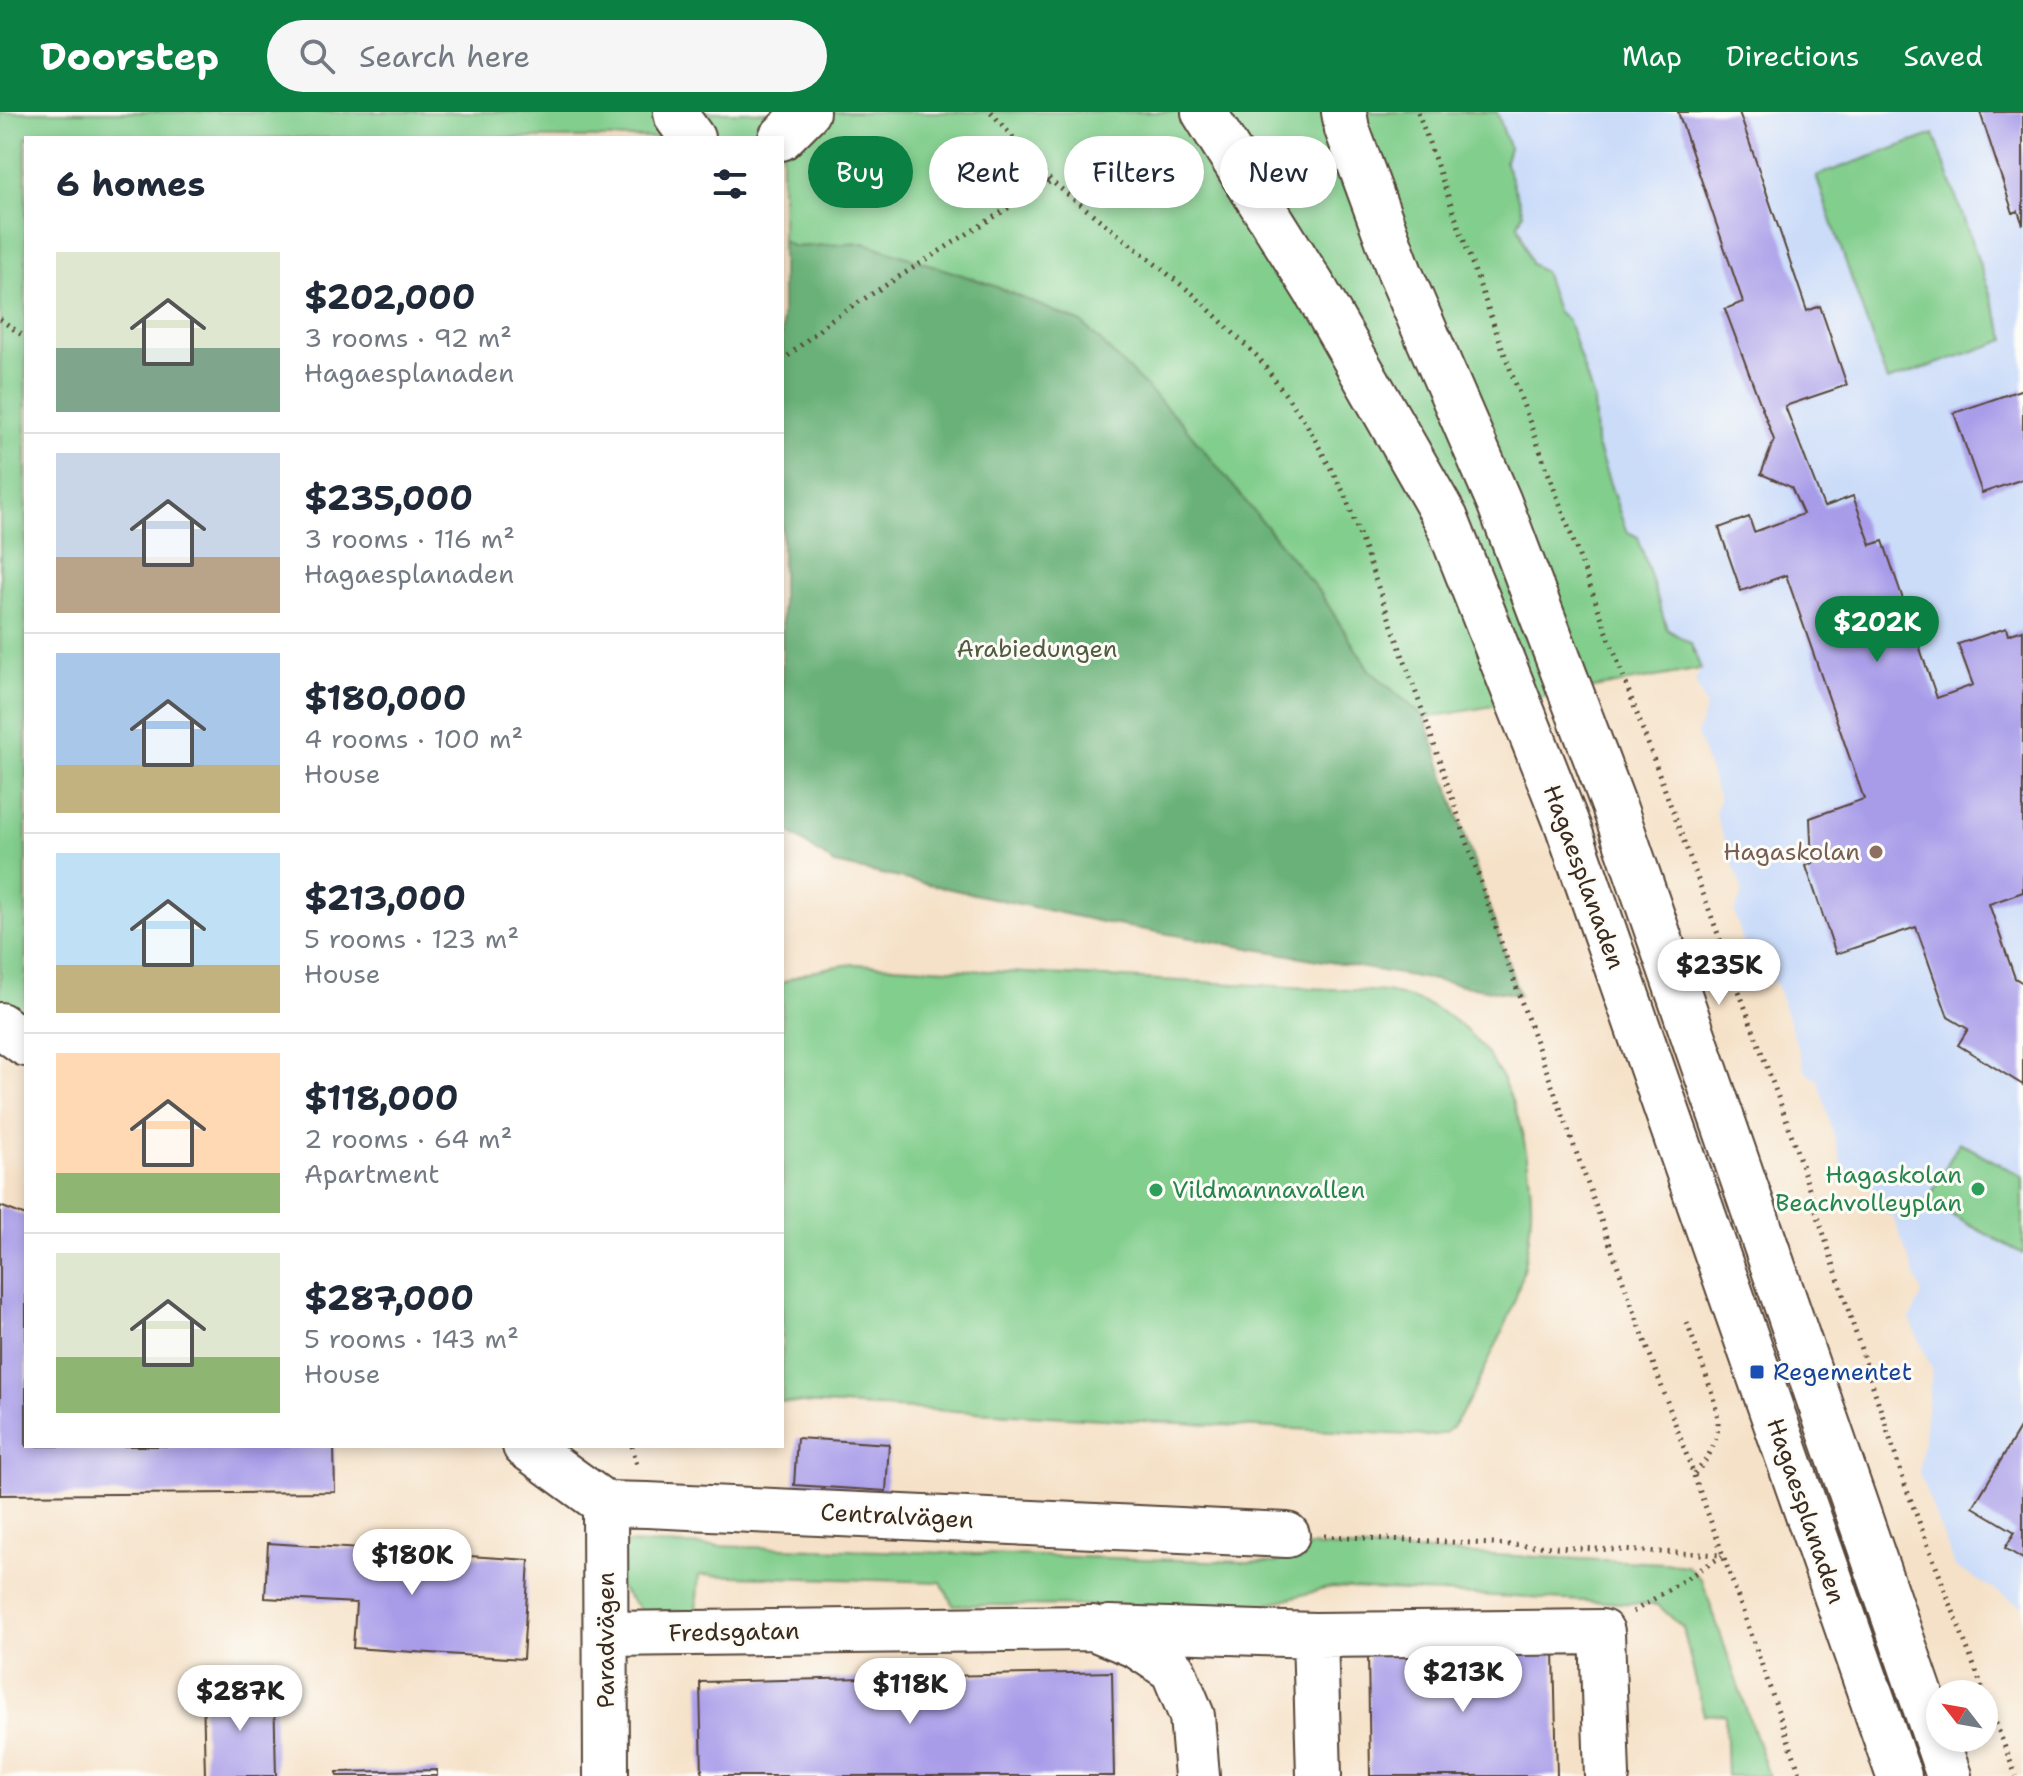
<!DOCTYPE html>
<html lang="en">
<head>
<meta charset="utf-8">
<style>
	body { margin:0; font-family:"Shantell Sans",sans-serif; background:#f6f6f7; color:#1f2937; height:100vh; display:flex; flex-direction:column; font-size:30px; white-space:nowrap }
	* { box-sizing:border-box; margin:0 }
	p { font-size:26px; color:#747a83 }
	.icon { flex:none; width:44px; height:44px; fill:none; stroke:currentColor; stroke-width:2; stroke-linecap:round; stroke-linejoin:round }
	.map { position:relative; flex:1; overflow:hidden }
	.details { position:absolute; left:24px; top:24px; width:760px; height:1312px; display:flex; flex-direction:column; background:#fff; border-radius:0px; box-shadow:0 4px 12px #0003 }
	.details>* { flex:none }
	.top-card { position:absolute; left:808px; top:24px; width:760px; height:72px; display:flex; gap:16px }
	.needle { width:52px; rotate:301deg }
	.buttons { position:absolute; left:1926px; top:1568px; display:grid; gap:16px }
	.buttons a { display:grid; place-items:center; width:72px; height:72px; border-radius:50%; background:#fff; box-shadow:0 4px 12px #0003; font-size:40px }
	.price { position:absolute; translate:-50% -68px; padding:0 18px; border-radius:28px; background:#fff; color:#222; font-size:26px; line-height:52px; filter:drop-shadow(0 2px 4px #0008) }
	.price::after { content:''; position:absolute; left:50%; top:48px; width:24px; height:18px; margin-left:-12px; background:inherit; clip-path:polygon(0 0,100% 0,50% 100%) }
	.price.selected { background:#0b8043; color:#fff }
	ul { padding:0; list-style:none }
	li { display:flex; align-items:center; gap:24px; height:200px; padding:0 32px }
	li+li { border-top:2px solid #e0e1e3 }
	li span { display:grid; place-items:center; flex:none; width:224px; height:160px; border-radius:0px; color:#555 }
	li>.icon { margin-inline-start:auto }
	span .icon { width:96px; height:96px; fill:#fffc; stroke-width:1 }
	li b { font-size:34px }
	h2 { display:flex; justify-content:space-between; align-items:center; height:96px; padding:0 32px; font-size:34px }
	.chip { padding:0 28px; border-radius:36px; background:#fff; box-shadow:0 4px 12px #0003; font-size:28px; line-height:72px }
	.chip.selected { background:#0b8043; color:#fff }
	header { display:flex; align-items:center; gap:48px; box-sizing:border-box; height:112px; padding:0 40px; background:#0b8043; color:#fff }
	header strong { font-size:38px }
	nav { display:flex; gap:44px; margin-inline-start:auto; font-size:28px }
	.search { width:560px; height:72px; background:#f6f6f7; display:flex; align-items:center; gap:20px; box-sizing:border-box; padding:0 28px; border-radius:44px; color:#747a83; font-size:30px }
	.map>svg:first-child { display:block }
	.built { fill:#cbdcf9 }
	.green { fill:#82ce8d; stroke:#5e7c56; stroke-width:2 }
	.forest { fill:#69b178; stroke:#526e4b; stroke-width:2 }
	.building { fill:#a89ce9 }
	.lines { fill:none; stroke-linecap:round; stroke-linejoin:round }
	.minor-casing { stroke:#574537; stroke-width:48 }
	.major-casing { stroke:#574537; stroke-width:48 }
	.path { stroke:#574537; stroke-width:5; stroke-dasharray:2 6; stroke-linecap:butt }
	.minor { stroke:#fff; stroke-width:44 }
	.major { stroke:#fff; stroke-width:44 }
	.education-dot { fill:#8d6e63; stroke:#fdfcf7; stroke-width:3 }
	.leisure-dot { fill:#2e9e5b; stroke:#fdfcf7; stroke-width:3 }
	.transit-dot { fill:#1a4fb4; stroke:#fdfcf7; stroke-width:3 }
	.labels { text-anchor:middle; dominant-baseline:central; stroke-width:6; stroke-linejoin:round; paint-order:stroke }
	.park-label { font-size:24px; fill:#505b3f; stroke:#fdfcf7 }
	.education-label { font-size:24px; fill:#785e54; stroke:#fdfcf7; text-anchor:end }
	.street-label { font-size:24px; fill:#3b2a1e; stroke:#fdfcf7 }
	.leisure-label { font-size:24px; fill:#27864d; stroke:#fdfcf7; text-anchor:end }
	.transit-label { font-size:24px; fill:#164399; stroke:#fdfcf7; text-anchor:start }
</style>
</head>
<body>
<header>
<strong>Doorstep</strong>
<div class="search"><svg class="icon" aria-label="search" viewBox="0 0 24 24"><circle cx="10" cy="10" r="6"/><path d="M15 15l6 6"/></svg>Search here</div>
<nav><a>Map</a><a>Directions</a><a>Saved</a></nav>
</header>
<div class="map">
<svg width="2023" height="1664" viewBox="0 0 2023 1664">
	<rect width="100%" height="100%" fill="#fdfcf7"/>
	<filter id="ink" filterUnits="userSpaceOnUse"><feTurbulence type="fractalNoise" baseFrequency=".0125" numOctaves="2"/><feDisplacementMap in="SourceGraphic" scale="16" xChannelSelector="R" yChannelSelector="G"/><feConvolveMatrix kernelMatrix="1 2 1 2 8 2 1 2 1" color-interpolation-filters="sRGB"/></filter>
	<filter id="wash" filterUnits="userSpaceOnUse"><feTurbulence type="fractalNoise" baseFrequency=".006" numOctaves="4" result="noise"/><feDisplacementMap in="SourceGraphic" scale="32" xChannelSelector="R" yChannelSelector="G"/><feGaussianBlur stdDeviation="1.8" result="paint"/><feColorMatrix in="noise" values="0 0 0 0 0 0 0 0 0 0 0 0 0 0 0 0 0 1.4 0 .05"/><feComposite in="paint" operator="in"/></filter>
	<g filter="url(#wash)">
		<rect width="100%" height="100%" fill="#f5e1c7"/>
		<path class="built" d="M1497,0H2023V1495L1955,1455L1919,1361L1932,1258L1910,1207L1922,1182L1893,1105L1880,1099L1870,1073L1845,1063L1818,968L1806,960L1776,871L1752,859L1734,800L1743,780L1715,701L1719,687L1697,622L1706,595L1695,569L1701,557L1691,532L1667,518L1638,425L1627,419L1596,331L1594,288L1568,210L1557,199L1544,159L1531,152L1518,112L1523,101L1505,49L1509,35Z"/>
		<path class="green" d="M0,0H1497L1509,35L1505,49L1523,101L1518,112L1531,152L1544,159L1557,199L1568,209L1594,288L1596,331L1626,419L1638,425L1667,517L1691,532L1701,557L1425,606L1369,558L1321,482L1082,211L989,172L864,131L794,135L782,129V26H26V932L0,913Z
			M1934,22L2006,228L1887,269L1816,64Z
			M854,852L1387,880C1471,896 1511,960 1526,1039C1529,1059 1532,1080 1531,1100C1530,1132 1521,1173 1510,1202C1504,1219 1494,1236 1487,1252C1479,1268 1460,1311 1446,1320C1441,1323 1434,1323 1428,1324L782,1290V871C805,859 828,855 854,852Z
			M1959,1030L2023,1065V1142L1927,1090Z
			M616,1431L1276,1451L1305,1434L1664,1451L1687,1454L1702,1468L1769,1664H1727L1725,1602L1704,1603L1683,1516L1658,1493L1332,1475L1260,1494L953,1493L941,1470L699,1463L696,1499L643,1500L615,1471Z"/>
		<path class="forest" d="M782,129L794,135L864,131L989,172L1082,211L1181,310L1321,482L1369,558L1425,606L1519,883L1111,812L835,752L782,715Z"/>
		<g id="blocks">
			<path class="building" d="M1678,0H1739L1807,199L1820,194L1847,273L1785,294L1824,395L1853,384L1871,433L1883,429L1937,586L1973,573L1958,532L2006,516L2008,523L2023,518V780L1989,792L2015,866L2023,871V973L1958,933L1968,917L1948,905L1916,815L1836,842L1806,754L1812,751L1810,706L1864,687L1786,463L1741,479L1719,416L1749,405L1754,420L1803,402L1791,375L1761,362L1774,328L1725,197L1743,190Z
				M1980,0H2023V113L2018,99L2013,101Z
				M2023,277V367L1982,381L1954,301Z
				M0,1094L26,1104V1334H334L335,1380L0,1383Z
				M2023,1311V1447L2005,1436L2015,1420L1973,1395Z
				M797,1326L889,1332L886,1379L794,1373Z
				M268,1431L529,1448L523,1547L353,1536L356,1491L265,1486Z
				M1554,1538L1557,1664H1370L1368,1541Z
				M1112,1560L1114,1664H702L700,1570Z
				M274,1577L276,1664H205L203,1579Z
				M437,1658V1664H337V1660Z"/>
		</g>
	</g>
	<g filter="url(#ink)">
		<use href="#blocks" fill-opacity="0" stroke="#574537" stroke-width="2"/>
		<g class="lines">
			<g class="minor-casing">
				<path id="minor" d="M676,0L677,5L692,26
					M781,26L807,0
					M0,913L26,932
					M525,1334L605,1392L647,1393L1287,1423
					M605,1392L606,1664
					M1109,1516L1315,1523
					M606,1522L1093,1516L1137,1534L1173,1558L1192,1604L1197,1664
					M1319,1664L1315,1523L1602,1520L1607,1664"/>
			</g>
			<g class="major-casing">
				<path id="major" d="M1204,0L1316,179L1446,407L1568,715L1899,1664
					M1344,0L1347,17L1400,161L1499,390L1614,694L1949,1664"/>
			</g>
			<path class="path" d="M991,0L1051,69L1193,182L1259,246L1306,311L1345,383L1425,606L1519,883L1723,1443L1801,1664
				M1418,0L1495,216L1789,1015L1905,1373L2016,1664
				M0,207L26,226
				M782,249L832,207L1051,69
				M1687,1211C1695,1234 1719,1292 1718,1313C1717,1332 1706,1351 1693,1363
				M632,1334L637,1353
				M1324,1424L1723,1443
				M1633,1500L1722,1444"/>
			<use href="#minor" class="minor"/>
			<use href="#major" class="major"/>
		</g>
	</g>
	<circle class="education-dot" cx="1876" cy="740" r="8"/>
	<g class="leisure-dot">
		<circle cx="1978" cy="1077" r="8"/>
		<circle cx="1156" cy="1078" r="8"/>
	</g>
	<rect class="transit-dot" x="1749" y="1252" width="16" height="16" rx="4"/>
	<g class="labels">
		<g class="park-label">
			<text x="1037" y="537">Arabiedungen</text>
		</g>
		<g class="education-label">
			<text x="1860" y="740">Hagaskolan</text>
		</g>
		<g class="street-label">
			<text transform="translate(1584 765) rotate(70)">Hagaesplanaden</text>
			<text transform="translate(1806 1399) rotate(71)">Hagaesplanaden</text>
			<text transform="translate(897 1404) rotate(3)">Centralvägen</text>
			<text transform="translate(734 1520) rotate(-1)">Fredsgatan</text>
			<text transform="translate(606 1528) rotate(-90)">Paradvägen</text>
		</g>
		<g class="leisure-label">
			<text x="1962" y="1063">Hagaskolan<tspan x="1962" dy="28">Beachvolleyplan</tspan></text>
			<text x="1172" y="1078" text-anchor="start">Vildmannavallen</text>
		</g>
		<g class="transit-label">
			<text x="1773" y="1260">Regementet</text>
		</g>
	</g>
</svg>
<div class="buttons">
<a><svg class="needle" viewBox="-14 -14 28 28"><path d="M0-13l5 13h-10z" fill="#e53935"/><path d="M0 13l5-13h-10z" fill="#747a83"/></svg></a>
</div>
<b class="price selected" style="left:1877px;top:552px">$202K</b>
<b class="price" style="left:1719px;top:895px">$235K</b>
<b class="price" style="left:412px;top:1485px">$180K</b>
<b class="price" style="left:1463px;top:1602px">$213K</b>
<b class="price" style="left:910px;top:1614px">$118K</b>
<b class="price" style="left:240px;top:1621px">$287K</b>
<div class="top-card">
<a class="chip selected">Buy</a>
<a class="chip">Rent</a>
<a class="chip">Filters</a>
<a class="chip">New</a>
</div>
<section class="details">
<h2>6 homes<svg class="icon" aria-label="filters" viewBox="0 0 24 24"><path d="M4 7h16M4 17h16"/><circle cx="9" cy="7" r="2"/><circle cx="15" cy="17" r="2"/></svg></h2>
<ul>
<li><span style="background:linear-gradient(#dfe7d0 60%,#7fa58c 0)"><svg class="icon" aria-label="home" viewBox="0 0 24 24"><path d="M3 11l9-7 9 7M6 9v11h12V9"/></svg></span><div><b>$202,000</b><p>3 rooms · 92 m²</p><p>Hagaesplanaden</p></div></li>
<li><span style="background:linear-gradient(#c9d6e8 65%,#b9a48a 0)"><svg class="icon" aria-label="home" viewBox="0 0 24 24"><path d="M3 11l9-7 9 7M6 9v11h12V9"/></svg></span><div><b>$235,000</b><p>3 rooms · 116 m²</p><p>Hagaesplanaden</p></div></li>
<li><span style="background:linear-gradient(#a9c7e8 70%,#c2b280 0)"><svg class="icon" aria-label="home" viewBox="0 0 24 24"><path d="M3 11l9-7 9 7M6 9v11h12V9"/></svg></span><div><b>$180,000</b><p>4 rooms · 100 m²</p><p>House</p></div></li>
<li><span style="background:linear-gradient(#bfe0f5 70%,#c2b280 0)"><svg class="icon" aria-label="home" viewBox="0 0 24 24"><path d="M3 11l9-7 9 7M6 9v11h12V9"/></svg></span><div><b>$213,000</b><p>5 rooms · 123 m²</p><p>House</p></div></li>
<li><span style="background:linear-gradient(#ffd9b3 75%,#8fb573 0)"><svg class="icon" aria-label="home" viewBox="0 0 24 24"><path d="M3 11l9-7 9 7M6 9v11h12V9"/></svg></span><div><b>$118,000</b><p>2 rooms · 64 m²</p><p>Apartment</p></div></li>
<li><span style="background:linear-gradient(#dfe7d0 65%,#8fb573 0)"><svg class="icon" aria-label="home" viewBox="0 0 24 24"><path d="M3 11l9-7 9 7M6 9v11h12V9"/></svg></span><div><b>$287,000</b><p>5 rooms · 143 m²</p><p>House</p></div></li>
</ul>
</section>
</div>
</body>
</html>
